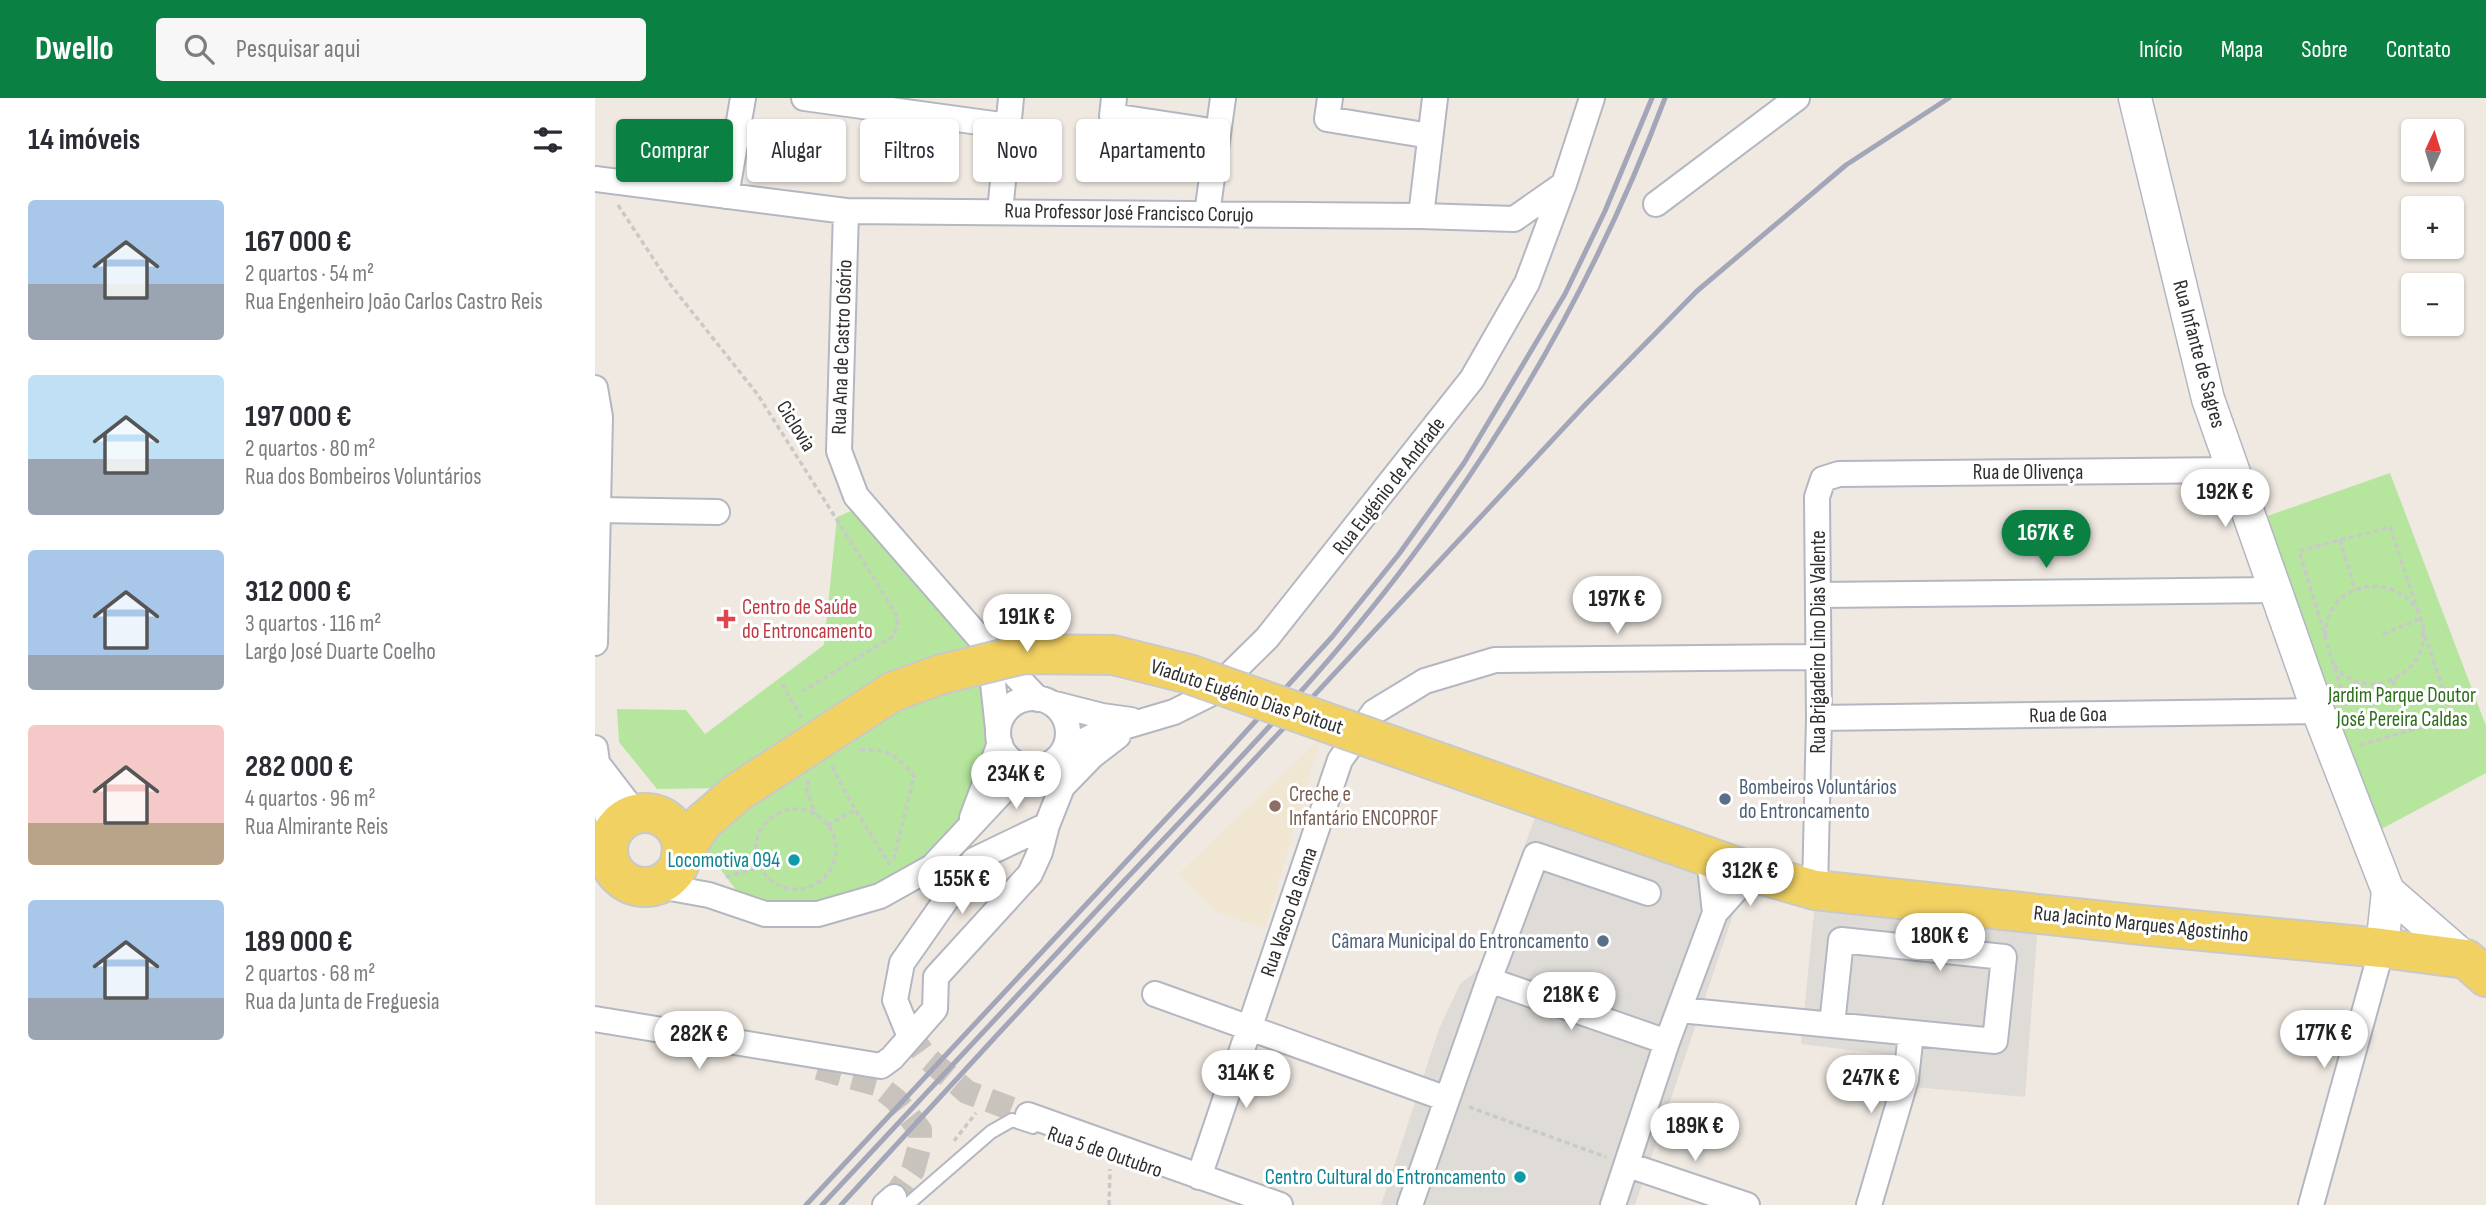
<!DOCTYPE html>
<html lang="pt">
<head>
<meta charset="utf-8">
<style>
	body { margin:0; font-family:"Sofia Sans Condensed",sans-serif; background:#f7f7f7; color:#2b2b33; height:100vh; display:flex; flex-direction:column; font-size:26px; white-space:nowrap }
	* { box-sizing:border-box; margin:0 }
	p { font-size:23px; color:#7c7c81 }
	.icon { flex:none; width:38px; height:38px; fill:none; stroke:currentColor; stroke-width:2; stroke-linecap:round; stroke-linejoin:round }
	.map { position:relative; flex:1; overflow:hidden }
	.details { display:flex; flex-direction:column; background:#fff; width:595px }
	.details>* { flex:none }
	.guide { position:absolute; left:21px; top:21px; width:665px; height:63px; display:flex; gap:14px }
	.needle { width:46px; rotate:4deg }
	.buttons { position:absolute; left:1806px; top:21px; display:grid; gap:14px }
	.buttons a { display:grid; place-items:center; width:63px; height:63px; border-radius:7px; background:#fff; box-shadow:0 2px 5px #0004; font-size:35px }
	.price { position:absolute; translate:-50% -60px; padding:0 16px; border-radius:24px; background:#fff; color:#222; font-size:23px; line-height:46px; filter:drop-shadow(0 2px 4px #0008) }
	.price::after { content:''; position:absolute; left:50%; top:42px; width:21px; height:16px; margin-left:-10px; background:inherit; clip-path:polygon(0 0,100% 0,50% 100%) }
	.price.active { background:#0b8043; color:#fff }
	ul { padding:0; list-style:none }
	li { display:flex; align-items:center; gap:21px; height:175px; padding:0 28px }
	li span { display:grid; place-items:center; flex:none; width:196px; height:140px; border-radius:7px; color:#555 }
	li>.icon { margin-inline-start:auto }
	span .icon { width:84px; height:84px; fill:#fffc; stroke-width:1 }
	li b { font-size:30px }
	h2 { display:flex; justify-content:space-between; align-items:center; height:84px; padding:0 28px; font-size:30px }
	.tag { padding:0 24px; border-radius:7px; background:#fff; box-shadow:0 2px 5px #0004; font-size:24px; line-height:63px }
	.tag.active { background:#0b8043; color:#fff }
	header { display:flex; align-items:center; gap:42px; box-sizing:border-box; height:98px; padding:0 35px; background:#0b8043; color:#fff }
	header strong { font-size:33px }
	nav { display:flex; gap:38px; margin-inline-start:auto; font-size:24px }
	.search { width:490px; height:63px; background:#f7f7f7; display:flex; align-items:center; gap:18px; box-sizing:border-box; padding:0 24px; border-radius:7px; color:#7c7c81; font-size:26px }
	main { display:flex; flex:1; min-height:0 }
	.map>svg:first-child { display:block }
	.education { fill:#f0e6d1 }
	.green { fill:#b6e59e }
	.plaza { fill:#dfdcd8 }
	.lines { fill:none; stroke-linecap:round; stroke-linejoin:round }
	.minor-tunnel { stroke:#c8c4bd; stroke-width:24; stroke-dasharray:24 12; stroke-linecap:butt }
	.service-casing { stroke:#b4b7c1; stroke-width:16 }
	.minor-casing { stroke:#b4b7c1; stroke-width:28 }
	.tertiary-casing { stroke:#b4b7c1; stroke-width:35 }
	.primary-casing { stroke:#c9c9c9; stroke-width:42 }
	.path { stroke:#c9c9c9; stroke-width:3.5; stroke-dasharray:5 3.5; stroke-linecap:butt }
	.service { stroke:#fff; stroke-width:12 }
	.minor { stroke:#fff; stroke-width:24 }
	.tertiary { stroke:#fff; stroke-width:32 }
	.primary { stroke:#f2d163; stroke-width:38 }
	.rail { stroke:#a3a6b8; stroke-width:5 }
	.primary-bridge-casing { stroke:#c9c9c9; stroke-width:42; stroke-linecap:butt }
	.primary-bridge { stroke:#f2d163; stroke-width:38 }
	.health-dot { fill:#e0444e; stroke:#fff; stroke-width:2.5 }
	.service-dot { fill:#5c6f8a; stroke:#fff; stroke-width:2.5 }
	.education-dot { fill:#8d6e63; stroke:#fff; stroke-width:2.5 }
	.culture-dot { fill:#0f9aa8; stroke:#fff; stroke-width:2.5 }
	.labels { text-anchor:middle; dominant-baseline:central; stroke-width:6; stroke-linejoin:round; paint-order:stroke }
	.street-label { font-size:21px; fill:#2e2e2e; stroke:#fff }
	.health-label { font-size:21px; fill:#be3a42; stroke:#fff; text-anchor:start }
	.park-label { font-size:21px; fill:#2c6e1b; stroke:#fff }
	.service-label { font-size:21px; fill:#4e5e75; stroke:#fff; text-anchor:start }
	.education-label { font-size:21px; fill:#785e54; stroke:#fff; text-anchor:start }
	.culture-label { font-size:21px; fill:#0d838f; stroke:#fff; text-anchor:end }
</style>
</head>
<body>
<header>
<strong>Dwello</strong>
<div class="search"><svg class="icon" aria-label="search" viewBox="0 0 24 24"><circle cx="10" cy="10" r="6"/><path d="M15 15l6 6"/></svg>Pesquisar aqui</div>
<nav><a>Início</a><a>Mapa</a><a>Sobre</a><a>Contato</a></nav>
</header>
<main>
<section class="details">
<h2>14 imóveis<svg class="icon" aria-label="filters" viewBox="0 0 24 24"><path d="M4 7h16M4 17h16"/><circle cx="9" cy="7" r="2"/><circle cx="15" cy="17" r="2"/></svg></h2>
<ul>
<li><span style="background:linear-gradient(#a9c7e8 60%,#9aa5b1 0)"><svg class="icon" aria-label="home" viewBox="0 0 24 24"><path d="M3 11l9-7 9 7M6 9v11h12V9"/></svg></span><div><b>167 000 €</b><p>2 quartos · 54 m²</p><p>Rua Engenheiro João Carlos Castro Reis</p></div></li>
<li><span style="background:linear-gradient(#bfe0f5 60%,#9aa5b1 0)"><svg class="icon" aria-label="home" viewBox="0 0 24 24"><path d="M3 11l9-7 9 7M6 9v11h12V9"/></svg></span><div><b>197 000 €</b><p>2 quartos · 80 m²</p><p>Rua dos Bombeiros Voluntários</p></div></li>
<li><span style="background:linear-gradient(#a9c7e8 75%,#9aa5b1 0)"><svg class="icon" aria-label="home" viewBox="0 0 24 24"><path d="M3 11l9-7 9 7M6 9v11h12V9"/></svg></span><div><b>312 000 €</b><p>3 quartos · 116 m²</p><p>Largo José Duarte Coelho</p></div></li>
<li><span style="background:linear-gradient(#f6c9c9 70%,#b9a48a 0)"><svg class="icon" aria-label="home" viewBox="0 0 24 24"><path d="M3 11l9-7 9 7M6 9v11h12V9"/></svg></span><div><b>282 000 €</b><p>4 quartos · 96 m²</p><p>Rua Almirante Reis</p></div></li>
<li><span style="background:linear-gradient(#a9c7e8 70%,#9aa5b1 0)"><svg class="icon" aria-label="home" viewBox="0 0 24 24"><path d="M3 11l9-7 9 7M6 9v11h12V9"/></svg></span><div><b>189 000 €</b><p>2 quartos · 68 m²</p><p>Rua da Junta de Freguesia</p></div></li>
</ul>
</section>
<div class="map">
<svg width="1891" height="1107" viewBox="0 0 1891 1107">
	<rect width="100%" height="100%" fill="#efe9e1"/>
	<path class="education" d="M725,641L670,831L620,813L583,776Z"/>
	<path class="green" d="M1795,375L1891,628V675L1777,736L1661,422Z
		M268,408L388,544L128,690L62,691L24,644L22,611L91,612L110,636L229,547L242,419Z
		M387,579L392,607L391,642L365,725L315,772L245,801L175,808L144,796L111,752L139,709L324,598Z"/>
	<path class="plaza" d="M944,709L1143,780L1140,811L1040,1107H786L844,931L865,886L884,871Z
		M1220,804L1443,825L1430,999L1296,987L1301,958L1206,946Z"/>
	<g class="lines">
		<path class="minor-tunnel" d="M313,934L331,959L372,994L433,1017
			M223,970L281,986L301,1002L325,1032V1047L318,1072L299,1099"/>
		<g class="service-casing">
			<path id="service" d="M312,1107L396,1034L417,1022L438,1029"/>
		</g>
		<g class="minor-casing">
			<path id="minor" d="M209,0L413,28
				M519,0L517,18L623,34
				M735,0L732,21L835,38
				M0,81L251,113L826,118L919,121L969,86L997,0
				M131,98L148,0
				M1061,106L1202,0
				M251,113L244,353L261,398L388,544L443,601
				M405,114L416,0
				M612,116L628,0
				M826,118L840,0
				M0,290L5,319L0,545
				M3,412L122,414
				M1224,497L1678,492
				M390,552L398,585L403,631
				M403 635a35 35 0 1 1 70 0a35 35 0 1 1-70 0Z
				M456,605L507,618L536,622
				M1224,620L1723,613
				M0,650L8,706L18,733
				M469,653L498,638L579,614L615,596L672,540L877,281L932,185L969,86
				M5,669L41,716
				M467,689L497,658L523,638
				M377,720L405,645
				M1114,759L1120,815
				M59,787L114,797L170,816H223L285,798L337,769L409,692L448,669
				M1220,792L1224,620L1222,399L1228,381L1244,376L1638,372
				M894,882L1072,944
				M560,896L852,1001
				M1085,912L1400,943L1409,859L1246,842L1237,927
				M0,921L286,968L297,960L340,911L341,879L435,776L445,754L452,727L467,689L461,663
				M313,934L300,902L307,865L379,762L452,727
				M433,1017L685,1107
				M1033,1067L1152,1107
				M604,1079L745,662L779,614L830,583L900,562L1223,559
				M290,1107L299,1099
				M815,1107L894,882L941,757L1053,795
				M1018,1107L1072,944L1120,815L1157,774
				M1274,1107L1311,981L1316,935
				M1716,1107L1787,850"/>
		</g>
		<g class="tertiary-casing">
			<path id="tertiary" d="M1540,0L1613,301L1723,613L1793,793L1787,850
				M1793,793L1871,861"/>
		</g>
		<g class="primary-casing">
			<path id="primary" d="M948,701L1157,774L1220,792L1556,828L1787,850L1871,861L1891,879
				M13 752a37 37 0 1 1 74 0a37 37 0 1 1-74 0Z
				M86,757L108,724L143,694L297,594L347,576"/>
		</g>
		<path class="path" d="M23,107L75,186L163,297L302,517V529L297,539L208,593
			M1745,442L1760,492
			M1788,536L1825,521
			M1730,538C1731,527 1733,516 1740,507C1762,478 1811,484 1825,518C1846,573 1768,613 1737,563
			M1798,583L1814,633
			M187,586L206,619
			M1751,607L1704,453L1795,429L1824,516
			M1765,647L1858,620L1828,532
			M265,652C292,650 302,657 319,678L298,764
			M237,668L258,708L295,767
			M213,682L212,693L220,716
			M161 751a40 40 0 1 1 80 0a40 40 0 1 1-80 0Z
			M232,727L260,712
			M131,779L165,769
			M874,1009L1011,1059
			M359,1043L381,1015
			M514,1107L515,1071"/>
		<use href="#service" class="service"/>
		<use href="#minor" class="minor"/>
		<use href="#tertiary" class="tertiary"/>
		<use href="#primary" class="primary"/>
		<path class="rail" d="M211,1107L596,694L737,539L804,456L869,365L970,196L1010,113L1057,0
			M227,1107C328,999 429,891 530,782C627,679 730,575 815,461C921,321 1008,165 1070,0
			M246,1107L404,935L990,307L1102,193L1251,67L1354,0"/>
		<g class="primary-bridge-casing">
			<path id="primary-bridge" d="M347,576L429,556L518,557L594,576L948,701"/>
		</g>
		<use href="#primary-bridge" class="primary-bridge"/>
	</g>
	<path class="health-dot" d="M127.5 510.5h7v7h7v7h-7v7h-7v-7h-7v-7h7z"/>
	<g class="service-dot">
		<circle cx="1130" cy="701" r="7"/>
		<circle cx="1008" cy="843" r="7"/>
	</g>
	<circle class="education-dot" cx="680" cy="708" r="7"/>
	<g class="culture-dot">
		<circle cx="199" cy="762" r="7"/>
		<circle cx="925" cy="1079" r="7"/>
	</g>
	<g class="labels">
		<g class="street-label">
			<text transform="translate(534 115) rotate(1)">Rua Professor José Francisco Corujo</text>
			<text transform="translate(247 249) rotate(-88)">Rua Ana de Castro Osório</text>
			<text transform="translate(1604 256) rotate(75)">Rua Infante de Sagres</text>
			<text transform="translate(201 328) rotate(58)">Ciclovia</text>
			<text x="1433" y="374">Rua de Olivença</text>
			<text transform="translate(794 388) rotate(-52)">Rua Eugénio de Andrade</text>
			<text transform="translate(1223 544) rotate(-90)">Rua Brigadeiro Lino Dias Valente</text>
			<text transform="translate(652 599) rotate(18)">Viaduto Eugénio Dias Poitout</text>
			<text transform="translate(1473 617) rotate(-1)">Rua de Goa</text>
			<text transform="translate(694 814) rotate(-71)">Rua Vasco da Gama</text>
			<text transform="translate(1546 826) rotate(6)">Rua Jacinto Marques Agostinho</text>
			<text transform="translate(510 1054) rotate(19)">Rua 5 de Outubro</text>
		</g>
		<g class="health-label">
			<text x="147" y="509">Centro de Saúde<tspan x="147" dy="24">do Entroncamento</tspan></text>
		</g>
		<g class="park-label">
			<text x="1807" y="597">Jardim Parque Doutor<tspan x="1807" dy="24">José Pereira Caldas</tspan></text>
		</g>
		<g class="service-label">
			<text x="1144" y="689">Bombeiros Voluntários<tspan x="1144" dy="24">do Entroncamento</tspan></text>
			<text x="994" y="843" text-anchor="end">Câmara Municipal do Entroncamento</text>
		</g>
		<g class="education-label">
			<text x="694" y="696">Creche e<tspan x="694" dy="24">Infantário ENCOPROF</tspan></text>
		</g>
		<g class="culture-label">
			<text x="185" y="762">Locomotiva 094</text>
			<text x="911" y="1079">Centro Cultural do Entroncamento</text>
		</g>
	</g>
</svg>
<div class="buttons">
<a><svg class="needle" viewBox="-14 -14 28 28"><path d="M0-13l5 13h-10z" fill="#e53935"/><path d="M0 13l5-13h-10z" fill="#7c7c81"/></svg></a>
<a>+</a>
<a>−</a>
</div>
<b class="price" style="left:1630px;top:431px">192K €</b>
<b class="price active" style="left:1451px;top:472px">167K €</b>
<b class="price" style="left:1022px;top:538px">197K €</b>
<b class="price" style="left:432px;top:556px">191K €</b>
<b class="price" style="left:421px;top:713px">234K €</b>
<b class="price" style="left:1155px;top:810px">312K €</b>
<b class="price" style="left:367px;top:818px">155K €</b>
<b class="price" style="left:1345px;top:875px">180K €</b>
<b class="price" style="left:976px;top:934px">218K €</b>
<b class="price" style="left:1729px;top:972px">177K €</b>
<b class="price" style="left:104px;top:973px">282K €</b>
<b class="price" style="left:651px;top:1012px">314K €</b>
<b class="price" style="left:1276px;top:1017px">247K €</b>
<b class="price" style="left:1100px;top:1065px">189K €</b>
<div class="guide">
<a class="tag active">Comprar</a>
<a class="tag">Alugar</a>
<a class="tag">Filtros</a>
<a class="tag">Novo</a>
<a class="tag">Apartamento</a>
</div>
</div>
</main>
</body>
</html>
